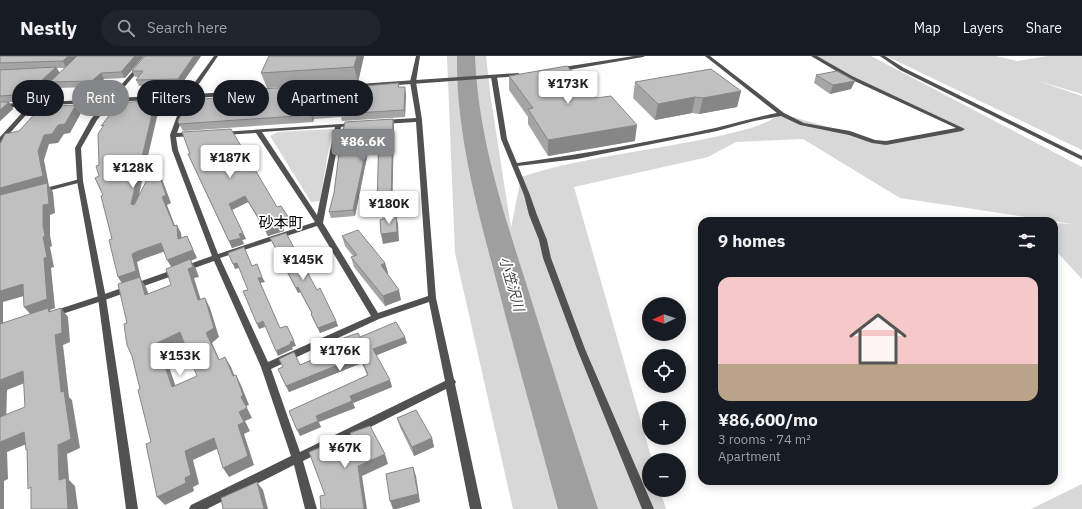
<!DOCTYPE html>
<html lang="en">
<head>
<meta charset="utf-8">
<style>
	body { margin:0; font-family:"IBM Plex Sans","Noto Sans JP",sans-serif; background:#20242c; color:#f1f3f6; height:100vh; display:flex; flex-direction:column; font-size:15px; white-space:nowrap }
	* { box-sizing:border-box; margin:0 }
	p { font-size:13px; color:#9ea1a6 }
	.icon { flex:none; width:22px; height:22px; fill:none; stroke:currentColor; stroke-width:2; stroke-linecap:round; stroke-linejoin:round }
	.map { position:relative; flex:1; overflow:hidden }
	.sheet { position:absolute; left:698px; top:161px; width:360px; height:268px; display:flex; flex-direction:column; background:#171b24; border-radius:12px; box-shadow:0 2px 10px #0003 }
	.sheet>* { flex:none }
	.banner { position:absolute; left:12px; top:24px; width:380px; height:36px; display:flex; gap:8px }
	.needle { width:26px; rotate:267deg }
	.controls { position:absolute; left:642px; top:241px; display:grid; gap:8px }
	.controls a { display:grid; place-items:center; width:44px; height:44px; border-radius:50%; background:#171b24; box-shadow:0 2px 10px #0003; font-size:20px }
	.price { position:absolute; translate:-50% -34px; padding:0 9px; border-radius:4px; background:#fff; color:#222; font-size:13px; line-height:26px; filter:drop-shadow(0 1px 2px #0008) }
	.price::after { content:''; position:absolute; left:50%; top:24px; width:12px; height:9px; margin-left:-6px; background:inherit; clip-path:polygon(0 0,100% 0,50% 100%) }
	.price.on { background:#858687; color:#fff }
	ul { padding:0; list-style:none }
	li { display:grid; align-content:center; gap:8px; height:212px; padding:0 20px }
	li+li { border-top:1px solid #363941 }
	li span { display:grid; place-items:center; height:124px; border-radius:12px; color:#555 }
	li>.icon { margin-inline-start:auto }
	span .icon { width:72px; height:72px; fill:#fffc; stroke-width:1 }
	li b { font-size:17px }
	h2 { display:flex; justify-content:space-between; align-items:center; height:48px; padding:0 20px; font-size:17px }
	.tag { padding:0 14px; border-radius:18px; background:#171b24; box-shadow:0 2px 10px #0003; font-size:14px; line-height:36px }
	.tag.on { background:#858687; color:#fff }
	header { display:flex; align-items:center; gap:24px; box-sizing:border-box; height:56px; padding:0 20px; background:#171b24; border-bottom:1px solid #363941 }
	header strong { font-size:19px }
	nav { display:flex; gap:22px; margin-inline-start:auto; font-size:14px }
	.search { width:280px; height:36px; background:#20242c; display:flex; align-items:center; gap:10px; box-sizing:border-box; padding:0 14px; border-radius:22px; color:#9ea1a6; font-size:15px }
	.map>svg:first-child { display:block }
	.green { fill:#d8d8d8 }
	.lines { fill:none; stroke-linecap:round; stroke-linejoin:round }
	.river { fill:#9f9f9f; fill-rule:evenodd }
	.minor { fill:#515151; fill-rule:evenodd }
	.tertiary { fill:#515151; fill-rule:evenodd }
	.wall { fill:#a5a5a5; fill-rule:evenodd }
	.shaded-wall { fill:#868686 }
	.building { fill:#c0c0c0; stroke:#868686; fill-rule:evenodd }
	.labels { text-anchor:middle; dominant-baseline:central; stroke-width:3.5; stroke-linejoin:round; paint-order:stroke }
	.water-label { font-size:14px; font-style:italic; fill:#404040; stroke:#fff }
	.quarter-label { font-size:15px; fill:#000; stroke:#fff }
</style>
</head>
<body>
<header>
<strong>Nestly</strong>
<div class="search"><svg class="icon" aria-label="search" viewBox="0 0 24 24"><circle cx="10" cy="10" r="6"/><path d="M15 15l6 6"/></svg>Search here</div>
<nav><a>Map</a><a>Layers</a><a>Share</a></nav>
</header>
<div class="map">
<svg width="1082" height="453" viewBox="0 0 1082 453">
	<rect width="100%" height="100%" fill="#fff"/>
	<path class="green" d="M447,0H486L491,44L511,172L521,121C595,97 676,93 751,72C762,69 772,63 782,58L886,87L961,73L825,8L815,0H871L1082,111V223L1054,193V167L1072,168L900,142L803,83L736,86L708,101L574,131L652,404H649V434H660L666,453H513L455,197Z
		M886,0H996L1017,5L1048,0H1082V38L1035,24L1082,40V94Z
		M332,73L320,145L311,146L270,80L278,76Z
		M1082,428V453H1031Z"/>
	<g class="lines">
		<path class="river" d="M457,0H475C478,80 503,155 527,230C550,305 574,379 598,453H558C538,379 517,305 498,231C478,155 456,79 457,0Z"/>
		<path class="minor" d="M214,0H218L190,41L177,77L194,76L197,78L194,80L176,81L178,94L218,198L315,166L256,77L224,79L222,78V76L356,67V69L341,71L323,167L378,257L428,240L416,66L383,68L380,66L383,64L416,62L410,26L416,0H420L416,26L422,64L436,242L454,323L456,326L455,328L482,453H470L446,333L303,405L317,453H305L294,409L207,453H189L191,449L291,400L261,311L214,205L105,244L53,261L50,260L49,258L50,256L99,240L212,200L172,94L170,79L184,41ZM335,71L317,159L262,76ZM317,170L371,260L268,306L220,202ZM429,246L445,325L300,396L271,313L379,263Z
			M705,0H710L784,57L804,67L850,75L875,84L886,85L956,72L848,22L811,0H817L852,20L965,73L962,75L886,89L872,87L849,79L800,69L781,60L754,65L717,75L577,103L518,110L530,139L537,159L547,184L551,202L585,293L654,453H642L577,293L543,202L539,184L529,159L524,139L501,83L491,21L494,19L497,21L507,83L517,107C583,98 649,86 715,72C736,67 756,61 777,57Z
			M58,21L63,22L34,50L2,86L0,87V81L30,48Z
			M80,123L83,125L82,126L40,137L37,135L38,134Z"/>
		<path class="tertiary" d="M146,0H151L115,42L269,34L272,36L269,38L112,46L97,64L81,92L83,125L106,242L138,453H126L98,242L77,125L75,92L91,63L106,46L0,52V48L109,43Z
			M634,0H645L643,1L557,16L554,14L557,12Z
			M880,0H885L904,12L1082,100V104L900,14Z
			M518,17L521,19L520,20L344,33L341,31L344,29Z"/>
	</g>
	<path class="wall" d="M0,0H144L125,22L104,23L95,31L54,32L51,27L44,33H39L21,46H9L13,53L0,65V14L26,13L0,14ZM57,12H65L60,17Z
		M201,0L181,29L139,30L136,24L138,21H135L132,15Z
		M364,0L358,26L267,32L261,17Z
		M816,19L855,25L851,33L830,38L814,27Z
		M509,20L635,85L548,100L528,68V61L509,34Z
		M635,26L741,35L737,51L699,58L692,57L655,64L633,42Z
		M399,27V31L406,38L405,61L342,65L341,61L314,63L313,66L183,75L179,68L355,31Z
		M393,63L394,69L392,157L379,159L377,152L379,82L371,81L355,160L331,162L329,156L334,137L340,89Z
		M188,98L277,151L289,162L292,169L283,172L284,175L268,180L248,146L232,154L246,183L242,184L244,188L232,192Z
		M342,180L385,207L388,217H387L401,244L385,250L354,211L351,201L353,200L345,190Z
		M270,182L317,234L336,265L338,270L320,277L313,263L311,258H312L300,236L298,237L281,205L279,200Z
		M360,281L407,287L376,299L392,331L353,347L355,352L319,366L321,371L300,380L367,319L362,307L289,336L286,330L300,309L344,290L341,283Z
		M397,362L432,382L434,391L414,400L400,371Z"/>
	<path class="shaded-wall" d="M68,0H78L66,12L63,5Z
		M135,0H144L125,22L121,16Z
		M194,0H201L181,29L178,23Z
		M357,0H364L358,26L354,11Z
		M56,11L60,18L50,26L51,27L44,33L40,26Z
		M101,17L104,23L95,31L92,25Z
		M855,25L851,33L830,38L833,29Z
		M35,26L39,33L21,46L17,39Z
		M405,31L406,38L405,61L404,54Z
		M741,35L737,51L699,58L703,42Z
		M695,41L692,57L655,64L658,48Z
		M161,44L165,51L157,61L135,156L131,148L153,54Z
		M9,46L13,53L0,65V54Z
		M76,49L81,57L70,77L64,78L58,87L49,88L44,104L49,130L53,136L55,157L50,159V179L52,190L50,191L54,211L51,212L55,252L50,254L56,261L32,260L24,251L47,243L0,144V132L38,95L44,79L58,69Z
		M312,57L314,63L313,66L311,59Z
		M393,63L394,69L392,157L391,151Z
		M637,69L635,85L548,100V84Z
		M370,76L371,81L355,160L353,154Z
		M155,108L159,115L171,147L167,149L177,175V169L181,177L183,191L178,183L162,141Z
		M245,140L248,146L232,154L229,148Z
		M396,158L398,168L399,185L383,188L381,178Z
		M289,162L292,169L283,172L284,175L268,180L265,173L280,166Z
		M243,177L246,183L242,184L239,178Z
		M187,180L197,202L191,205L196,213L199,221L194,222L204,254L198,244L188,213L172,212L167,204Z
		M241,182L244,188L232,192L229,185Z
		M161,187L166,195L143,203L137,206L141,223L146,231L152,248L123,229L118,221L132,198L138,195Z
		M237,207L239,212L235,213L233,208Z
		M385,207L388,217L384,219L381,209Z
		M262,221L265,226L260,227L258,222Z
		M23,228L31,238L3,246V270L0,272V235Z
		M298,231L300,236L298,237L296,232Z
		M399,234L401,244L385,250L383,240Z
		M205,242L210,252L219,281L212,287L224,314L219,304L206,277Z
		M61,252L68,261L70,286L63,289L69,341L72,344L80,392L67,398L69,424L75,430L78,453H68L59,424L58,389L61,336L55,279Z
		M263,265L265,271L259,273L257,268Z
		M336,265L338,270L320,277L318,272Z
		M180,276L186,286L164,296L179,340L172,331L157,287Z
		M405,281L407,287L375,300L373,293Z
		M294,285L296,290L292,291L293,293L278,300L276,295L290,286Z
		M360,300L362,307L289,336L286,330Z
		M225,301L231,311L239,330L233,320Z
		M23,315L32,324L7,334L6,371L0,367V324Z
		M236,319L241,329L249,349L246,350L252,362L245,365L250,375L244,378L254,409L229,421L223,412L238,369L241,341Z
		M390,324L392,331L353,347L355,352L319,366L316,360L350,340Z
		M318,365L321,371L300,380L297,374Z
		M24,376L34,385L7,396L8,423L4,425V453H0V386Z
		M214,382L221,391L193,404L199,428L193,431L194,435L165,449L157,441L185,422V395Z
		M432,382L434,391L414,400L412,391Z
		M385,398L388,408L362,420L367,453H364L358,410Z
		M413,411L416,420L420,446L397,453H393L390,445Z
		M257,426L263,434L268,453H264Z"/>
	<path class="building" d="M0,0H68L63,5L0,7Z
		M77,0H135L121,16L101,17L92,25L50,26Z
		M145,0H194L178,23L136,24L143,15H132Z
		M269,0H357L354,11L261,17Z
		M567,10L596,42L611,40L637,69L548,84L528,53L533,52L509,20Z
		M56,11L40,26H35L17,39L0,40V14Z
		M711,13L741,35L703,42L695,41L658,48L635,26Z
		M837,15L855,25L833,29L816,19Z
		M354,27L353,31L399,27L398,31H405L404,54L340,58L341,54L312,57L311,59L179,68L178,65L189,44L258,39L261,33Z
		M161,44L153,54L131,148L134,149L155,108L166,139L162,141L174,170L177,169L178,183L187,180L193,194L167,204L161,187L138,195L132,198L136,215L118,221L109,184L112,183L101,140L103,139L95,122L99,120L96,110L99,109L98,78L104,69L101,70L119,47Z
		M0,46H9L0,54Z
		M76,49L65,68L58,69L52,78L44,79L38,95L43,120L0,132V88L5,78L19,75L41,51Z
		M393,63L391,151L377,152L379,76H370L353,154L329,156L334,137L340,89L345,66Z
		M231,73L277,151L281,150L289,162L280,166L282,168L265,173L245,140L229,148L243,177L239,178L241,182L229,185L188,98H190L182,76Z
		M47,127L49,148L43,149V169L45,180L43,181L47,201L44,202L47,243L24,251L23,228L0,235V139Z
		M396,158L397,176L381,178L380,164Z
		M358,174L385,207L381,209L399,234L383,240L351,201L357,199L342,180Z
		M286,177L317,234L320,232L336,265L318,272L311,258L312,257L298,231L296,232L279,200H280L270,182Z
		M244,191L252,210L257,208L262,221L258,222L280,272L287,270L294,285L290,286L291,288L276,295L263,265L257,268L243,235L248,234L237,207L233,208L228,197Z
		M190,203L193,211L188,213L198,244L205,242L214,272L206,277L219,304L225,301L233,320L236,319L243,339L241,341L247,352L239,356L244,366L238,369L248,400L223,412L214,382L185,395L191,419L185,422L186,427L157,441L146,388L151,386L138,334L140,333L132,300L127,289L124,268L127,267L118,228L140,221L145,239L171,229L166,213ZM180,276L197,320L172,331L157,287Z
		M48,252L49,256L61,252L62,277L55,279L61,336L64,335L71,383L58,389L59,424L66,422L68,453H31V431L28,433L27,393L26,394L24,376L0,386V361L25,351L23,315L0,324V268Z
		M396,266L405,281L373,293L390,324L350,340L352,345L316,360L318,365L297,374L289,355L368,319L360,300L286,330L278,313L283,311L279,303L294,296L300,309L344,290L341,283L358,277L360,281Z
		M416,354L432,382L412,391L397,362Z
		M370,370L385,398L358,410L364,453H321L320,440L325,439L309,396L351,379L350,377Z
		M413,411L418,438L390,445L386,418Z
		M257,426L264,453H223L221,442Z"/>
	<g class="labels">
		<g class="water-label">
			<text transform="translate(512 228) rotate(74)">小笠沢川</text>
		</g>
		<g class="quarter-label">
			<text x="281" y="166">砂本町</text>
		</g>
	</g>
</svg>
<div class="controls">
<a><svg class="needle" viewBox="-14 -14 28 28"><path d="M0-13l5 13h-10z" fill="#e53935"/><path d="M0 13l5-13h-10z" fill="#9ea1a6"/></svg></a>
<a><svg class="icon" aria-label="locate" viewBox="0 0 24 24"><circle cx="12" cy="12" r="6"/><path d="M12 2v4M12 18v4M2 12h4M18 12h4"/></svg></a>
<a>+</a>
<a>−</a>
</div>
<b class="price" style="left:568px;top:49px">¥173K</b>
<b class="price on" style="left:363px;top:107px">¥86.6K</b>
<b class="price" style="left:230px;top:123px">¥187K</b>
<b class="price" style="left:133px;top:133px">¥128K</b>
<b class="price" style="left:389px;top:169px">¥180K</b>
<b class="price" style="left:303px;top:225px">¥145K</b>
<b class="price" style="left:340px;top:316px">¥176K</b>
<b class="price" style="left:180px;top:321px">¥153K</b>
<b class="price" style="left:345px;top:413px">¥67K</b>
<div class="banner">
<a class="tag">Buy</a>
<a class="tag on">Rent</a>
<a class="tag">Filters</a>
<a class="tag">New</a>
<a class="tag">Apartment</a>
</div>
<section class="sheet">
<h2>9 homes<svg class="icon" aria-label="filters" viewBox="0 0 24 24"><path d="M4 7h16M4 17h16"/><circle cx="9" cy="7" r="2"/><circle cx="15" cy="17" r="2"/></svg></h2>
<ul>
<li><span style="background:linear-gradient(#f6c9c9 70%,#b9a48a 0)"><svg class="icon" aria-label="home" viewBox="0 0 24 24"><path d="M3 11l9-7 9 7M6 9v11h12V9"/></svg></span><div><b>¥86,600/mo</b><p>3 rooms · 74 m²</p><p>Apartment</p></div></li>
</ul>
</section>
</div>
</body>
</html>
